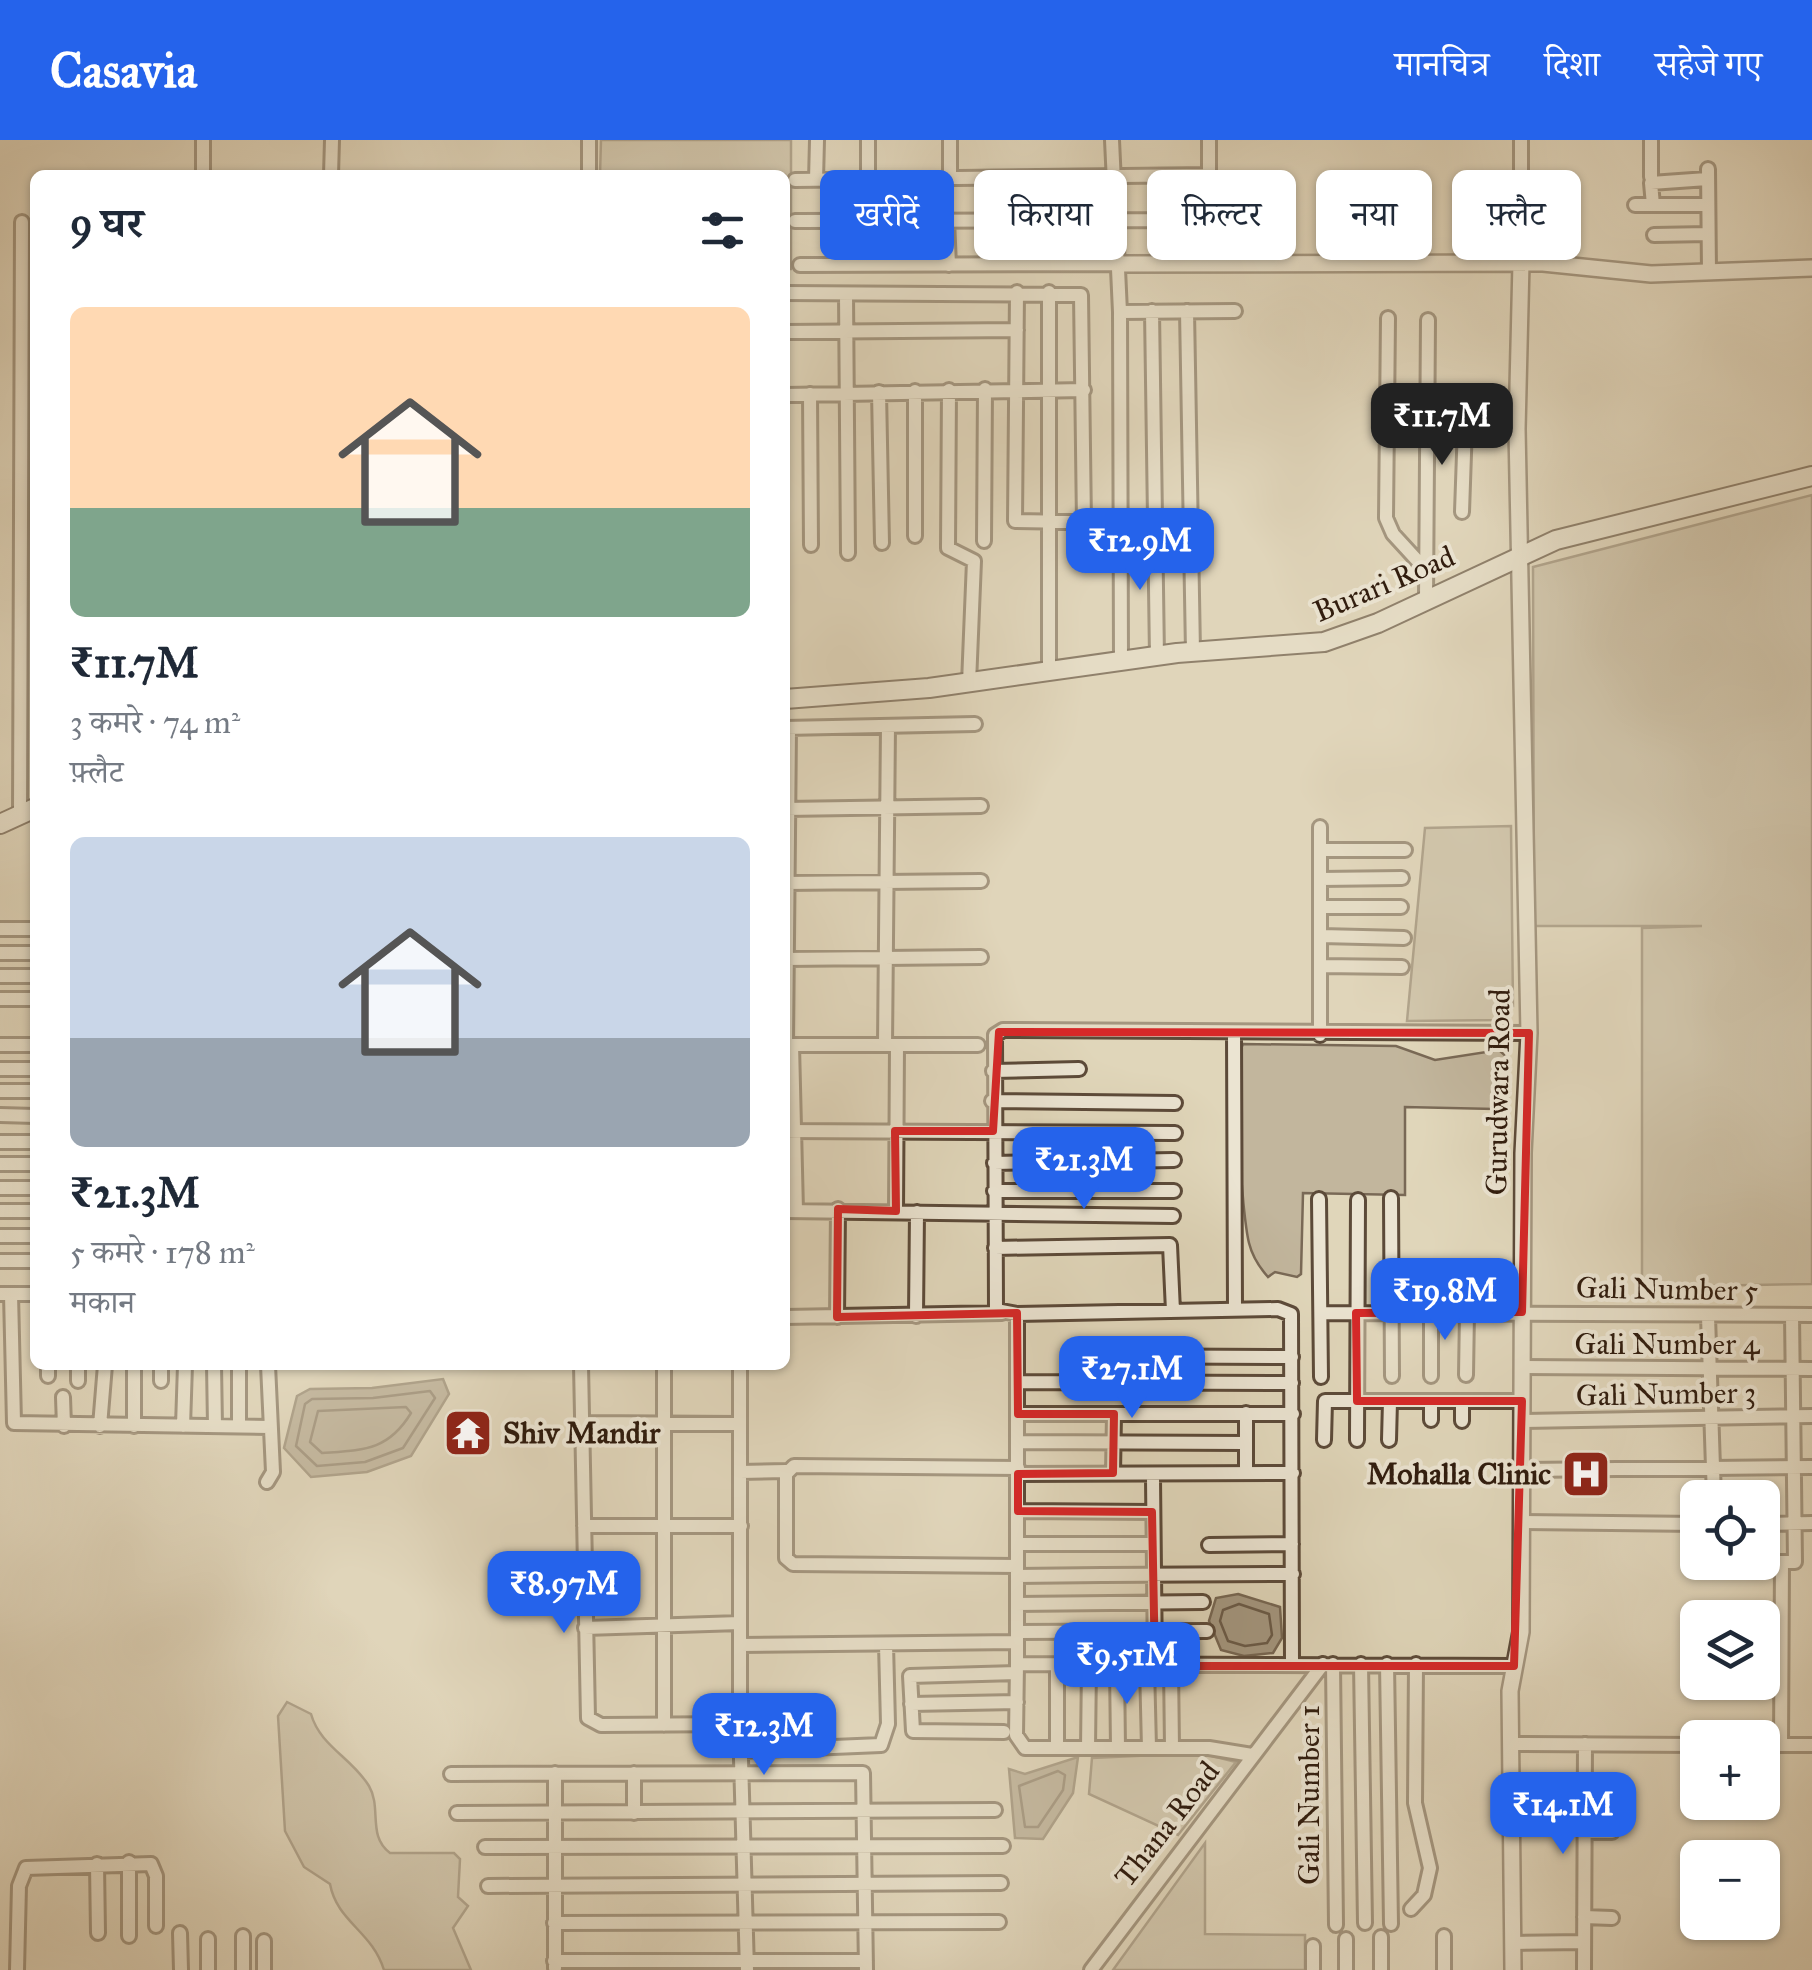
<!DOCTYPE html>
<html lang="hi">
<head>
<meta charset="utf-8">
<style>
	body { margin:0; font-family:"IM FELL Great Primer","Noto Serif Devanagari",serif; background:#f6f6f7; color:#1f2937; height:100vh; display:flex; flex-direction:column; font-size:38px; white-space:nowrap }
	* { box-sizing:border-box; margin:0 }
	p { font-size:32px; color:#747a83 }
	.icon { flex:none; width:55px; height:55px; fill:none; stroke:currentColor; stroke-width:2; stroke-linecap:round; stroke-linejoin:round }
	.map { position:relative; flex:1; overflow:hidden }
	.drawer { position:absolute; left:30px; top:30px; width:760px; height:1200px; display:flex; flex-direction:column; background:#fff; border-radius:15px; box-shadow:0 2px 8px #0004 }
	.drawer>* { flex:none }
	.guide { position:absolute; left:820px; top:30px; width:840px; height:90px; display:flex; gap:20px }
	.controls { position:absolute; left:1680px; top:1340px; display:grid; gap:20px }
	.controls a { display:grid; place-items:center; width:100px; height:100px; border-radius:15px; background:#fff; box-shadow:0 2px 8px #0004; font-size:50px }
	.price { position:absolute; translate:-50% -85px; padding:0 22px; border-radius:20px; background:#2563eb; color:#fff; font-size:32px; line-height:65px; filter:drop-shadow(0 2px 5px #0008) }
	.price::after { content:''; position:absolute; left:50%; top:60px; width:30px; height:22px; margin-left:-15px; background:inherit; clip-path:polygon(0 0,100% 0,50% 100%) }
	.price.selected { background:#222; color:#fff }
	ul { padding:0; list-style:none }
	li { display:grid; align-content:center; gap:20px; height:530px; padding:0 40px }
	li span { display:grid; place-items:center; height:310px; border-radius:15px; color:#555 }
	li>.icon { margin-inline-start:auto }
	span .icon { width:180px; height:180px; fill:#fffc; stroke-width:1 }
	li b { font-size:42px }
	h2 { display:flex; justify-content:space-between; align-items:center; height:120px; padding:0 40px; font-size:42px }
	.pill { padding:0 35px; border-radius:15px; background:#fff; box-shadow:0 2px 8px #0004; font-size:35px; line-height:90px }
	.pill.selected { background:#2563eb; color:#fff }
	header { display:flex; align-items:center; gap:60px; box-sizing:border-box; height:140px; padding:0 50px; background:#2563eb; color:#fff }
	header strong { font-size:48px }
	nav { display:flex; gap:55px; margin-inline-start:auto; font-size:35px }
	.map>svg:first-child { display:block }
	.green { fill:#c2b69d; stroke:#796956; stroke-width:2.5 }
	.water { fill:#a49780; stroke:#766652; stroke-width:2.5 }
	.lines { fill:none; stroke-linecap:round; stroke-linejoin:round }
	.shore { stroke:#6a5a47; stroke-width:2.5 }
	.minor-casing { stroke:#5c4a39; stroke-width:18 }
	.tertiary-casing { stroke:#5c4a39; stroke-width:20 }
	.secondary-casing { stroke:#301c0e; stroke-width:22 }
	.minor { stroke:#ebe4d2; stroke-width:12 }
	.tertiary { stroke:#ebe4d2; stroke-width:15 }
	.secondary { stroke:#ebe4d2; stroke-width:18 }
	.marked { fill:none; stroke:#d62828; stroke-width:8; stroke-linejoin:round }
	.labels { text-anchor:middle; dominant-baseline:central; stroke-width:8; stroke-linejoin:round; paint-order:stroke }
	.street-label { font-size:30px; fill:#301c0e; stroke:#ebe4d2 }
	.poi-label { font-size:30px; font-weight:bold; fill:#301c0e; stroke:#ebe4d2; text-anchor:start }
</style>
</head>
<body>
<header>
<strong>Casavia</strong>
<nav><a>मानचित्र</a><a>दिशा</a><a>सहेजे गए</a></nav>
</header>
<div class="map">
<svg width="1812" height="1830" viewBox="0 0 1812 1830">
	<rect width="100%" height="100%" fill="#e0d6ba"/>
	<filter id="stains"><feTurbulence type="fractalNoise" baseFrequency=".002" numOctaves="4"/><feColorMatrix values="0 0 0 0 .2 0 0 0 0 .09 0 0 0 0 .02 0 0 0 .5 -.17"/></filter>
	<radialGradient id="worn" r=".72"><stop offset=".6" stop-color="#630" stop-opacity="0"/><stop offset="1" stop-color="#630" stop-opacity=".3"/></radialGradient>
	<path class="green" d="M601,0H791V129H785V35H600Z
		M1812,355V1144L1642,1147V788L1702,786H1534L1533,427Z
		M1511,686L1513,866H1502V880L1407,881L1425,688Z
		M1243,904L1396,906L1435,920L1499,910L1508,918V964L1495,969L1405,967V1055L1303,1053L1301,1134L1297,1137L1275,1132L1268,1137C1260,1128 1252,1115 1249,1103C1242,1075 1231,927 1243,904Z
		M287,1562L311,1574C320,1606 352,1618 369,1646C382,1668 367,1696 390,1713H454L460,1719L458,1757L468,1766L453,1788L471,1830H384C372,1791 337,1782 330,1744L304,1727L285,1691L278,1576Z
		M1200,1613L1236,1622L1178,1695L1089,1654L1092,1618Z
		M1205,1703V1794L1305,1795V1830H1113Z"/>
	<path class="water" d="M443,1239L449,1254L411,1316L367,1332L311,1337L284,1308L297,1256L310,1249L372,1248Z
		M1238,1454L1280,1467L1282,1498L1273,1513L1244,1516L1221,1510L1209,1481L1216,1458Z
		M1078,1617L1073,1653L1043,1699L1015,1698L1009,1629L1025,1634Z"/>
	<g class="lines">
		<path class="shore" d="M430,1251L435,1258L403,1308L365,1322L317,1326L296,1306L305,1264L312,1259L373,1258Z
			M406,1267L411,1273C388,1311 363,1310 322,1313L310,1302L318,1271Z
			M1239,1464L1269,1474L1272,1495L1267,1503L1245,1506L1228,1501L1220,1481L1223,1470Z
			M1058,1631L1065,1635L1063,1650L1038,1687H1025L1019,1646Z"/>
		<g class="minor-casing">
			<path id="minor" d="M203,0V35
				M1112,0L1120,172L1121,522
				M1209,0V123
				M1708,29L1709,131
				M331,35L332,0
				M589,35V0
				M950,37V0
				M1651,37V1
				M868,39V0
				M795,40L1208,35
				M816,40L817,0
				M1635,65H1708
				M1653,65L1651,43L1707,39
				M947,80L949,125
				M795,81L1208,80
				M1654,95L1708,94
				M1521,123V0
				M800,125L1117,124
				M1017,152L1015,381L1190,384
				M1049,152V532
				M785,153L1081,155L1084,384
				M846,154L848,413
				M1152,171L1157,517
				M1187,171L1193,512
				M1120,172L1235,171
				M1388,178L1386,378L1393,394L1426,430
				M785,192L1017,190
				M949,250L948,408L974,421L969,543
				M915,251V396
				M879,252L882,403
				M810,254L811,405
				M785,255L1084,250
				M1387,282L1517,289
				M1462,372L1465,285
				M984,401L985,249
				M1426,459L1428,180
				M785,588L975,584
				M785,669L981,666
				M20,675L22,82
				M1321,710H1405
				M1321,739L1402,738
				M785,743L981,741
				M1322,767H1401
				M0,789H35
				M1321,796L1404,798
				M0,813H35
				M785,819L981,817
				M1321,826L1402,827
				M0,836H35
				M0,859H35
				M1234,892L1235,1169
				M1320,895V687
				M0,905H35
				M785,905H978
				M786,905L789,588
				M792,905L796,1071
				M885,905L888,586
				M0,929H35
				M993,931L1079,929
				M0,951H35
				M992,961L1175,963
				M0,975L35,976
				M785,991L1175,993
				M0,1002H35
				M994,1023L1174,1020
				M0,1024H35
				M0,1048H35
				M994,1051H1174
				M1391,1058L1392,1236
				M1319,1059L1321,1237
				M0,1071H35
				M785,1071L1173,1076
				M896,1071L897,905
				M0,1096H35
				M995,1108L1170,1105L1173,1171
				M0,1121H35
				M0,1154H35
				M11,1154L14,1283L269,1287
				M1321,1173L1812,1175
				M1017,1174V1524L1514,1526
				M916,1176L917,1072
				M1708,1176L1714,1358
				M785,1177L1002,1173
				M837,1177L838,1069
				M1076,1216L1292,1217
				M48,1225V1236
				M78,1225V1241
				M161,1225V1241
				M214,1225L215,1286
				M581,1225L588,1578L601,1585L740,1584
				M664,1225V1585
				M740,1225V1584L747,1830
				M1522,1227L1812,1229
				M1466,1235L1467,1172
				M1431,1236V1172
				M1018,1242L1292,1243
				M63,1257L64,1286
				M1018,1274H1293
				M1431,1280V1261
				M1462,1281V1261
				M1522,1281L1812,1276
				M582,1283L740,1284
				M100,1286L105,1225
				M134,1286V1225
				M183,1286L185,1225
				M239,1286V1225
				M1324,1300L1325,1261H1522
				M1357,1300L1358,1060
				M1389,1300L1390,1261
				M1018,1302L1246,1303
				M1522,1330L1812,1327
				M740,1332L786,1331
				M1113,1333L1114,1274
				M1246,1333V1273
				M1018,1334L1293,1333
				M1153,1338L1155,1526
				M267,1342L273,1332L268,1225
				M1018,1371L1152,1372
				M1521,1382L1698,1384
				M1762,1384L1812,1383
				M584,1386H741
				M1018,1404H1152
				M1209,1405L1292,1404
				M1762,1422H1795L1792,1175
				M1017,1426L793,1424L786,1418V1334L794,1326L1018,1328
				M1103,1435L1293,1434
				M1017,1436L1102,1435
				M1017,1464L1203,1462
				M585,1488L740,1483
				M1017,1492L1207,1491
				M740,1505L1017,1502
				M1292,1523L1291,1174L1278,1169L1017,1174L996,1170L995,895L1003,890L1529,893
				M1017,1524L1016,1595L1025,1608H1209L1252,1615
				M1333,1524L1336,1785
				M1361,1524L1365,1783
				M1387,1524L1391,1784
				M1057,1525V1608
				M1117,1526L1118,1608
				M1147,1526L1149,1608
				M1171,1526L1172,1608
				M911,1564L1017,1562
				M1004,1592L913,1591L910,1536L1017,1533
				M1512,1604L1698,1605
				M1762,1605H1812
				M1781,1605L1782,1422
				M1088,1608L1089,1525
				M741,1611L881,1605L888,1584L886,1504
				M634,1633V1673
				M451,1634L863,1633L866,1830
				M1584,1651L1610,1652
				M457,1673L995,1670
				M1584,1692H1612
				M485,1707L1003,1706
				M97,1724L98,1793
				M488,1746L1001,1743
				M1411,1769L1424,1755L1430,1728L1415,1663L1416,1524
				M1584,1777L1612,1778
				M554,1783L999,1782
				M180,1793L181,1830
				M129,1796V1722
				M243,1796V1830
				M1444,1796V1830
				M1381,1797V1830
				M208,1799V1830
				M1513,1803L1584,1802
				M554,1821H866
				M555,1828V1633
				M17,1830L19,1746L26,1728L151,1724L156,1736V1786
				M264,1830V1801
				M1091,1830L1323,1524
				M1313,1830V1806
				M1346,1830V1799
				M1584,1830L1585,1604"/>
		</g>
		<g class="tertiary-casing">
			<path id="tertiary" d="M1117,124L1543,123L1651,134L1812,128
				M1513,1830L1510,1551L1521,1492L1523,1013L1529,893L1517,289L1521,123"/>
		</g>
		<g class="secondary-casing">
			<path id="secondary" d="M785,559L929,548L1177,513L1324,502L1378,483L1556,400L1812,336
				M0,684L35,668"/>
		</g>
		<use href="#minor" class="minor"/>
		<use href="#tertiary" class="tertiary"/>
		<use href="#secondary" class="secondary"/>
	</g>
	<path d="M0 0H1812V1830H0ZM999,892L1529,893L1522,1172L1356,1173L1357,1261H1522L1514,1526H1155L1152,1372L1018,1371V1334L1113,1333L1114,1274H1018L1017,1173L837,1177L838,1069L896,1071L895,991H993Z" fill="#e0d6ba" fill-opacity=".55" fill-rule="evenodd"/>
	<path class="marked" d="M999,892L1529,893L1522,1172L1356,1173L1357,1261H1522L1514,1526H1155L1152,1372L1018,1371V1334L1113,1333L1114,1274H1018L1017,1173L837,1177L838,1069L896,1071L895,991H993Z"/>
	<defs>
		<g id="temple-square" transform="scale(2.5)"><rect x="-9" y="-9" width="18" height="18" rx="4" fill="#8f2418" stroke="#ebe4d2"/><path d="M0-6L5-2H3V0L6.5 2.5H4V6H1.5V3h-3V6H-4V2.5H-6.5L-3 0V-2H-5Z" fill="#fff"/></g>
		<g id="hospital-square" transform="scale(2.5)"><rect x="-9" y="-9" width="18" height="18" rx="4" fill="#8f2418" stroke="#ebe4d2"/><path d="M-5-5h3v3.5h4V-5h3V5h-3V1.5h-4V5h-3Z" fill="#fff"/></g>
	</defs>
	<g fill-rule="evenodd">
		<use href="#temple-square" x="468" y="1293"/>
		<use href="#hospital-square" x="1586" y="1334"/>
	</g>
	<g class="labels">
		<g class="street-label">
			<text transform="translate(1384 444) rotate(-23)">Burari Road</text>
			<text transform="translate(1498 952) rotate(-89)">Gurudwara Road</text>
			<text transform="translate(1667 1149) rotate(1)">Gali Number 5</text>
			<text x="1667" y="1204">Gali Number 4</text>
			<text transform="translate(1666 1254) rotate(-1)">Gali Number 3</text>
			<text transform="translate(1309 1655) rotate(-90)">Gali Number 1</text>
			<text transform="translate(1167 1684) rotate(-52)">Thana Road</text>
		</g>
		<g class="poi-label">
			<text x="503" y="1293">Shiv Mandir</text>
			<text x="1551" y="1334" text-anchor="end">Mohalla Clinic</text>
		</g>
	</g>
	<rect width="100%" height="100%" filter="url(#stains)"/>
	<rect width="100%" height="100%" fill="url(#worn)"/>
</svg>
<div class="controls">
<a><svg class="icon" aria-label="locate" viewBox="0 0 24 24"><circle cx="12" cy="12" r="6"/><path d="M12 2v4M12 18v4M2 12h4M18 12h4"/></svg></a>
<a><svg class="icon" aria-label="layers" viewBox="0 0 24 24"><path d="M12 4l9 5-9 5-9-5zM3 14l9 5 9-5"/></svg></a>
<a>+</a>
<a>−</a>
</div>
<b class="price selected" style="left:1442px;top:328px">₹11.7M</b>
<b class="price" style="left:1140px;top:453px">₹12.9M</b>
<b class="price" style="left:1084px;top:1072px">₹21.3M</b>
<b class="price" style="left:1445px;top:1203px">₹19.8M</b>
<b class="price" style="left:1132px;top:1281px">₹27.1M</b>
<b class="price" style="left:564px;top:1496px">₹8.97M</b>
<b class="price" style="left:1127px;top:1567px">₹9.51M</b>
<b class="price" style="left:764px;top:1638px">₹12.3M</b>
<b class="price" style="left:1563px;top:1717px">₹14.1M</b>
<div class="guide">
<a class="pill selected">खरीदें</a>
<a class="pill">किराया</a>
<a class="pill">फ़िल्टर</a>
<a class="pill">नया</a>
<a class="pill">फ़्लैट</a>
</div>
<section class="drawer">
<h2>9 घर<svg class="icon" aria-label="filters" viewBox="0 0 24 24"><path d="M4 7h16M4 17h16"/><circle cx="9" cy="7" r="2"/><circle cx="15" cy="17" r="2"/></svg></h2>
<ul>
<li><span style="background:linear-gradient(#ffd9b3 65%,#7fa58c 0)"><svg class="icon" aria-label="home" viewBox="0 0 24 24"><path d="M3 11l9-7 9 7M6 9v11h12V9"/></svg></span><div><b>₹11.7M</b><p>3 कमरे · 74 m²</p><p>फ़्लैट</p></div></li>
<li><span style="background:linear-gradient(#c9d6e8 65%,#9aa5b1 0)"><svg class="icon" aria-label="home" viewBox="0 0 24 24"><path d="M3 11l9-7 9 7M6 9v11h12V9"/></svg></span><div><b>₹21.3M</b><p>5 कमरे · 178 m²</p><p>मकान</p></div></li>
</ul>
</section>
</div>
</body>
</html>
